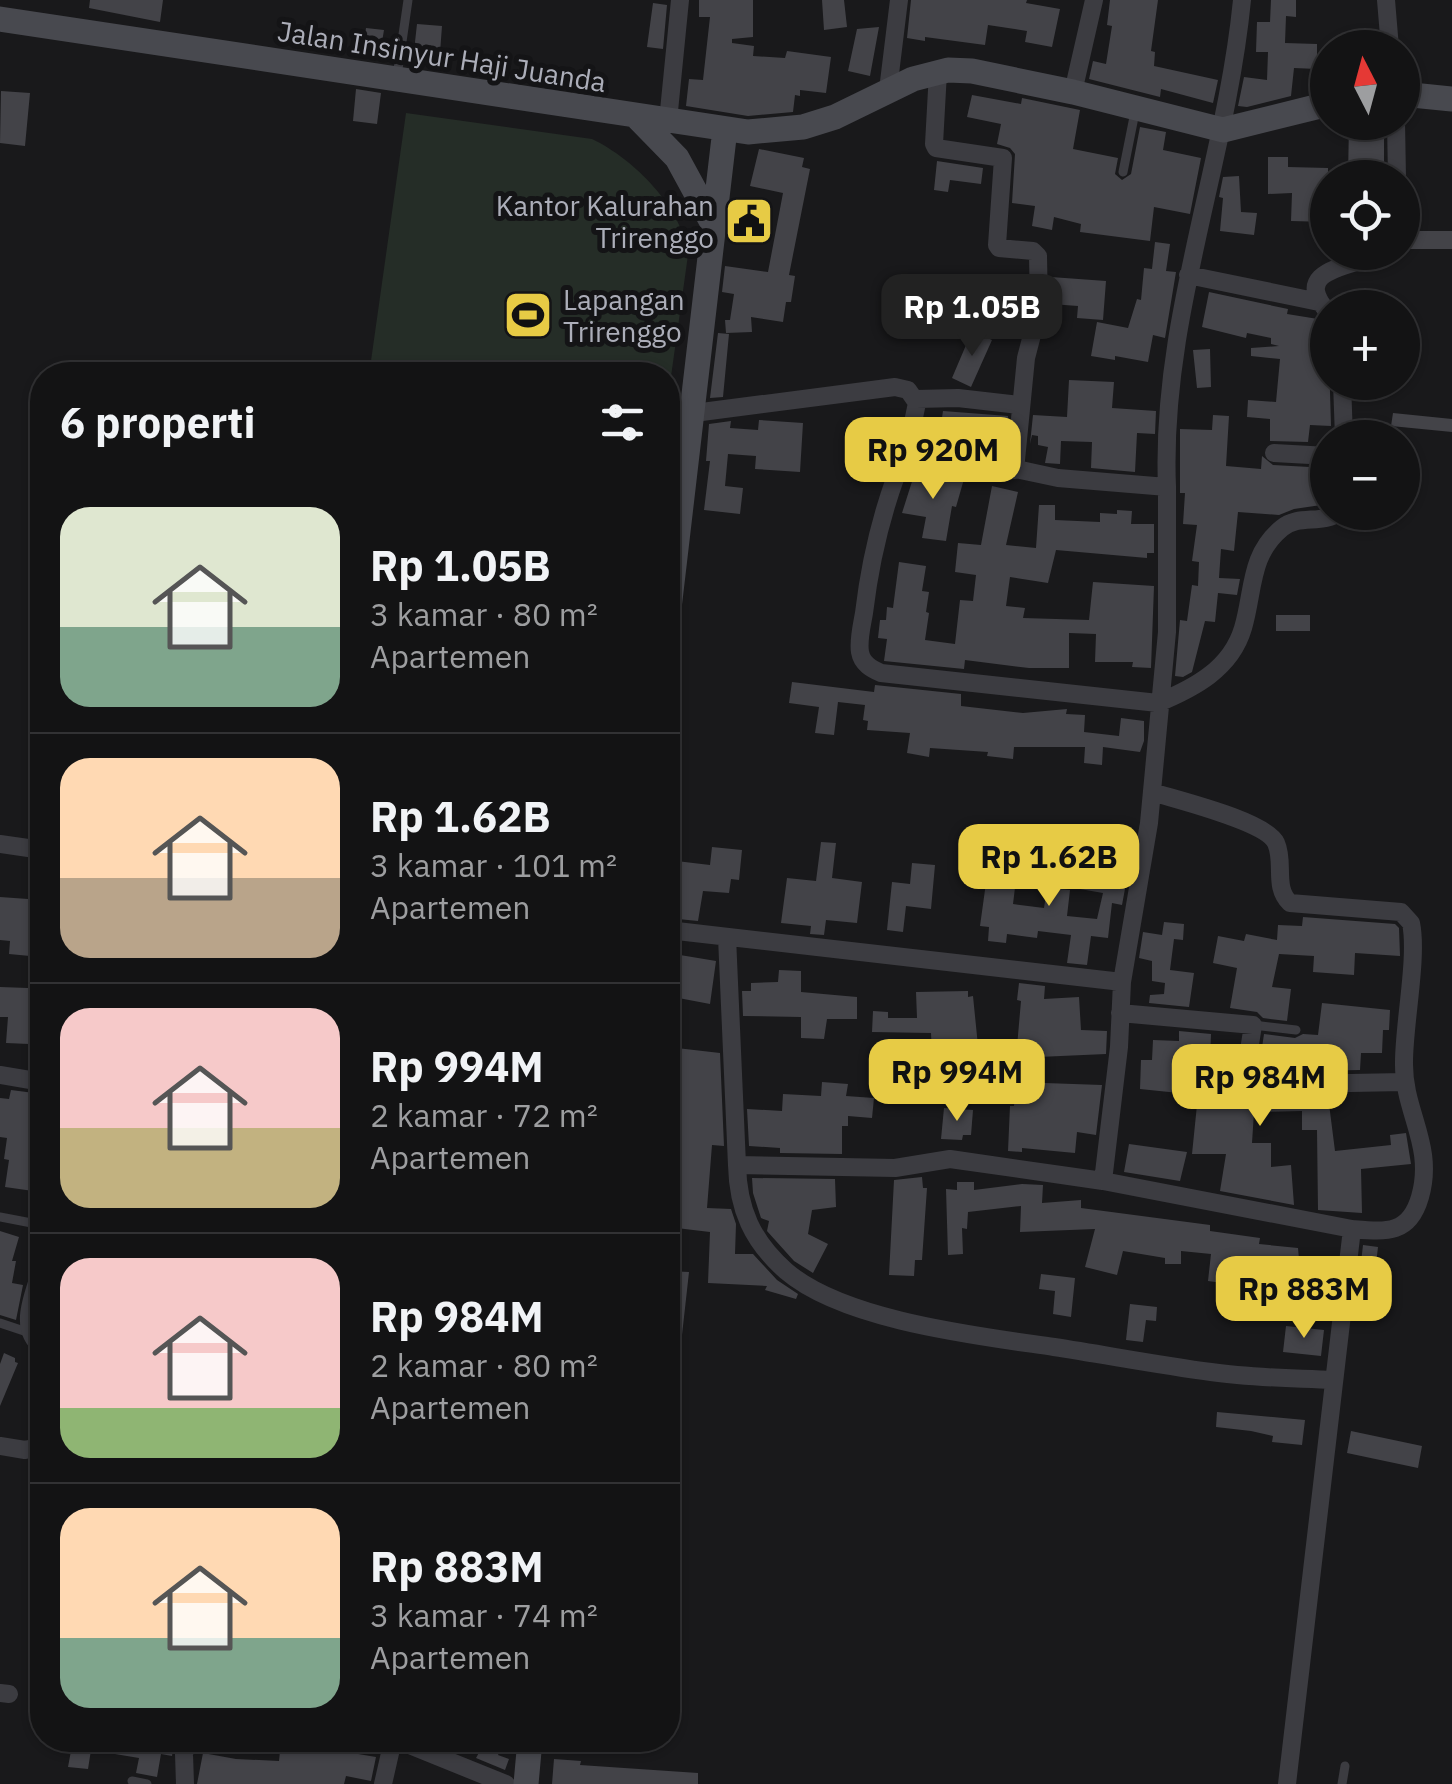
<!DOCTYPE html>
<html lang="id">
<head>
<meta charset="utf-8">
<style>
	body { margin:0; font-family:"IBM Plex Sans",sans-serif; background:#202022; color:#f1f3f6; height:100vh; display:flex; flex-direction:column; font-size:38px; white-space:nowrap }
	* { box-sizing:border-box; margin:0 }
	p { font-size:32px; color:#9d9ea0 }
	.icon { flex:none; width:55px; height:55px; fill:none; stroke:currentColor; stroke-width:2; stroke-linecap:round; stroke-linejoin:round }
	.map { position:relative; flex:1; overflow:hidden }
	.sheet { position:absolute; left:30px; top:362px; width:650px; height:1390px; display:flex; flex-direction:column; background:#131314; border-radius:40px; box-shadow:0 2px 8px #0004,0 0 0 2px #323234 }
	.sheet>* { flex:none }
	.needle { width:65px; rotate:354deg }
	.buttons { position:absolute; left:1310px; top:30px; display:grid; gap:20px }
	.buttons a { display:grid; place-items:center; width:110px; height:110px; border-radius:50%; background:#131314; box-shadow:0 2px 8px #0004,0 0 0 2px #323234; font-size:50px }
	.price { position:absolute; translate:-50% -85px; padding:0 22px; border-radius:20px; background:#e7cb45; color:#111; font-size:32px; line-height:65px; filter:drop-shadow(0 2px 5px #0008) }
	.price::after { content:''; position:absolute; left:50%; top:60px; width:30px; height:22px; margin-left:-15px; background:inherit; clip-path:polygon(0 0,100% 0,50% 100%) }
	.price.current { background:#222; color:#fff }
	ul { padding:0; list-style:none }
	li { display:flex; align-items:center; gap:30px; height:250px; padding:0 30px }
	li+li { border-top:2px solid #323234 }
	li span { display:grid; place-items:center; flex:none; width:280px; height:200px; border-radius:30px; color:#555 }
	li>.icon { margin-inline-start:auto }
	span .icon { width:120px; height:120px; fill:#fffc; stroke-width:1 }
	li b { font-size:42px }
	h2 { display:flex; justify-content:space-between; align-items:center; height:120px; padding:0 30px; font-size:42px }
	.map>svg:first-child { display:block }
	.pitch { fill:#252d27 }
	.building { fill:#434348 }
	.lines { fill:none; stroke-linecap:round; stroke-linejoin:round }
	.service { stroke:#3c3c41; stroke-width:9 }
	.minor { stroke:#3c3c41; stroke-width:18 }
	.secondary { stroke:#48494f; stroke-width:25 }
	.labels { text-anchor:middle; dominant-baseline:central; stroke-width:10; stroke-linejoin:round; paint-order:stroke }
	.street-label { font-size:28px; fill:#acaeb9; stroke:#141416 }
	.poi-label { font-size:28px; fill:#acaeb9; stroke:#141416; text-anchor:end }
</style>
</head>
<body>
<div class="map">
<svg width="1452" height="1784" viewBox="0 0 1452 1784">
	<rect width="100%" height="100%" fill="#19191b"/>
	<path class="pitch" d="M406,113L592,139C634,159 683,208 688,255L668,398V375H369Z"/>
	<path class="building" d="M90,0H163L160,22L89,8Z
		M699,0H753V37L732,39V43L754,46L753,56L785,58L787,51L831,57L826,93L800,90V96L795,95L793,112L748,116L686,106L689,79L703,80L710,17H699Z
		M822,0H844L847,27L824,30Z
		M911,0H1027L1026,3L1060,9L1052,47L1025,42L1027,31L988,25L985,45L925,37V41L907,38Z
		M1110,0H1158L1151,51L1155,52L1154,66L1218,80L1213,103L1161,89L1160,97L1089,79L1093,61L1106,64L1112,26L1107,25Z
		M1271,0H1296V17L1286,16L1285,43L1317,44V69L1294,68L1291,96L1247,107L1238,106L1244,77L1267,80L1268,52H1256L1257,22H1270Z
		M653,3L667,5L663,49L647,47Z
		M417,24L442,26L440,53L414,51Z
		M879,27L870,76L848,71L857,29Z
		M366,28L384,30L379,60L362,57Z
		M356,89L381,93L377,124L353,121Z
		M1,91L30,93L25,146L0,143Z
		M972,95L1021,104L1022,98L1080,110L1073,149L1118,158L1115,174L1122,180L1131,174L1140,127L1166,132L1163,150L1201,158L1190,214L1154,207L1150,241L1080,232L1081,224L1054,217L1052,230L1032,226L1035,206L1012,203L1015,154L1010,148L997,144L1001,124L967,117Z
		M1349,122H1384V178H1348Z
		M759,149L804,158L802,167L810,169L789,275L795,276L791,302H786L783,322L751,317L752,332L726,333L725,320H730L734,294L722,292L725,266L768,272L783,193L750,186Z
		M1268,157H1288V167L1328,168V222L1291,221L1292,193L1268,194Z
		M937,161L983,168L981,184L950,180L948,192L934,190Z
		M1239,176L1241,212L1257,213L1254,235L1220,231L1223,198L1219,197L1223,177Z
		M1409,231H1452V249H1409Z
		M1155,242L1170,244L1166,271L1176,272L1165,338L1153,335L1148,362L1115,356V360L1091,356L1097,322L1128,328L1137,299L1141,300L1144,268L1152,269Z
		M1051,277L1106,281L1103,320L1077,318L1078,306L1051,304Z
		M1209,292L1288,309L1287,314L1318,319L1328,324L1331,426L1310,425L1308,442L1270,441V419L1247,417L1248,400L1276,402L1280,359L1251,356V348L1279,346L1271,344V338L1247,333L1246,338L1202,327Z
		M972,331L992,340L971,387L952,378Z
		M718,333L729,334L723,397L710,398Z
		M1210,349L1211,387L1197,388L1193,350Z
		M1069,380L1114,382L1112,408L1156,411L1155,434L1137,433L1135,472L1091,468L1092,442L1061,441L1060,464L1045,463L1048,447L1038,445V436L1032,435L1030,444L1033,415L1067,417Z
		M943,411L1008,416L1004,454L986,450L987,438L940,431Z
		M1393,413L1452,419V432L1391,426Z
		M1213,415L1229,416L1226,466L1261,469L1262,456L1273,465L1328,468V504L1294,509L1279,515L1238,512L1234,551L1221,549L1219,578L1240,579L1237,595L1218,593L1215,622L1205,621L1192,672L1183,677L1175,676L1180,620L1187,621L1192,585L1198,586L1199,562L1192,561L1197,525L1183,524L1185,493H1180V429L1212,430Z
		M759,420L803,423L800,472L755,469L756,456L728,454L725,486L743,488L740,514L704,510L710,461H706L709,424L731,421L730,428L758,430Z
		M916,469L964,479L956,507L952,506L946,541L922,538L926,517L902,513Z
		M992,486L1018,492L1006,545L1036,548L1039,505H1055V520L1100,522V513L1117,514V510L1132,511L1131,524H1154V553H1147V558L1056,550L1048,583L1010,577L1006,606L1025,608L1023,618L1089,620L1093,582L1154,586L1151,668L1132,667L1133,662H1095L1096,634L1069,633V668H1029L965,660L964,669L884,661L887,639L878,638L880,620H886L887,607L893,608L899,562L926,566L922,591L929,592L926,612L929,613L925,640L955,644L960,600L973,601L976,575L955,572L958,543L981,545Z
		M1276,615H1310V631H1276Z
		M792,682L874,692L875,685L961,694V706L1023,713L1067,709L1066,714L1085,715L1084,732L1119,736L1121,718L1144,721V741L1140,752L1103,747L1102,765L1084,763L1085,747H1014L1013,759L987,756L988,752L930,748L929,757L907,753L910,733L867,730L868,721L863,720L865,705L838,702L834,735L815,733L819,707L789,703Z
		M821,842L836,843L832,878L862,882L857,923L826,920L824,935L810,934L811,926L781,923L787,878L816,881Z
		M712,847L742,850L739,880L731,879L729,893L703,891L698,921L668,918V860L710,865Z
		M989,861L1018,863L1013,904L1044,908L1047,888L1070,890L1067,916L1097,919L1103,893L1080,889L1085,862L1106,867L1105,871L1127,878L1122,905L1112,903L1108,938L1091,936L1087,965L1067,963L1071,935L1038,931L1037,938L1007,934L1006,943L988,941L989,927L980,926Z
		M912,863L935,865L931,909L906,906L903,932L887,930L892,882L910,884Z
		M0,897L42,900V1058L28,1057L29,1044L6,1043L8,1017H0V987L28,988L30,956L9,954L10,941L0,940Z
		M1303,917L1395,924L1399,928L1400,956L1355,953L1354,975L1313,972L1314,956L1279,954L1272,987L1291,989L1287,1021L1263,1018L1257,1012L1230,1008L1237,968L1213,963L1218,936L1244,941L1246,934L1277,940L1278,925L1302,926Z
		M1164,922L1184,924L1183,940L1174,939L1170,970L1194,973L1189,1007L1149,1003L1150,995L1164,994L1165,983L1152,981V961L1139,958L1143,932L1162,935Z
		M668,953L716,961L710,1004L668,996Z
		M779,970L801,971V992L857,997V1019H827L824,1039L801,1038V1017L743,1016L742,991H751V983L778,982Z
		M1019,983L1045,986L1044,999L1079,997L1081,1030L1107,1031L1106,1054L1016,1058L1021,1001L1017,1000Z
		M968,991V997L973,996L979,1056L973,1057V1076H933L931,1033L872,1032L873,1011L888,1012V1018H917L916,992Z
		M1322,1003L1390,1010L1389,1030H1383L1382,1053H1361L1360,1070L1263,1072V1068H1259L1264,1034L1295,1038L1303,1034L1318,1035Z
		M1179,1031L1211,1034L1210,1060L1234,1062L1231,1093L1248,1098L1328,1096L1335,1151L1391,1145L1390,1135L1406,1133L1411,1164L1361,1169L1362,1213L1318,1210L1317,1130H1302V1111L1254,1112L1252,1143H1271V1167L1291,1165L1294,1205L1220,1191L1226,1154H1192L1198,1095L1140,1089L1141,1060H1152L1153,1040L1179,1041Z
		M668,1047L720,1053L724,1146L712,1145L707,1208L731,1209L736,1224L735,1254H753L777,1280L798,1294L796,1299L765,1290L767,1286L708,1283L710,1232L668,1227Z
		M822,1082L848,1084L846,1096L874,1098L872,1118L848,1116V1126H842V1154L780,1153V1148L749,1146L747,1109L782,1111L783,1094L821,1096Z
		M1016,1082L1102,1085L1096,1135L1077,1132L1075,1153L1022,1148V1152L1008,1151L1010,1106H1014Z
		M11,1090L42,1094L40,1192L5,1187L9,1160L4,1159L7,1138L0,1137V1098L9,1099Z
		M944,1108L973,1110L971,1135H963L962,1140L941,1139Z
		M1129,1144L1187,1152L1180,1181L1124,1172Z
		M922,1177L923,1188H927L922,1260H915L914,1276L889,1275L894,1180Z
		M752,1178L835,1179L836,1207L812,1210L808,1234L828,1244L813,1273L794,1261L767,1231L769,1221L761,1218L753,1193Z
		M957,1182H974V1190L1022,1184L1043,1185L1042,1203L1081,1200V1208L1210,1225V1231L1260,1238L1259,1244L1298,1248L1300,1270L1326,1269L1324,1283H1331L1330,1298L1208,1281L1211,1254L1181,1251V1264H1165V1258L1123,1251L1117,1275L1085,1267L1095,1229L1020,1232L1021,1206L968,1212L967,1229L962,1228L963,1254L948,1255L946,1189L957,1190Z
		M0,1231L19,1237L12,1261H16L12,1283L23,1285L16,1320L0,1315Z
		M1363,1245L1378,1247L1374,1282L1359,1280Z
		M668,1271L689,1272L682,1335L668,1333Z
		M1041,1274L1075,1278L1071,1317L1053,1314L1055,1291L1039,1289Z
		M1130,1304L1157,1307L1156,1321L1146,1320L1143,1342L1126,1340Z
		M1286,1326L1324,1330L1321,1356L1283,1352Z
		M4,1353L15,1358V1362L18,1363L0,1406V1364Z
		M1217,1412L1305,1420L1302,1445L1272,1442L1273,1436L1251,1431L1216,1427Z
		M1351,1431L1422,1446L1418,1468L1347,1453Z
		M73,1740H159L174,1743L172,1756L161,1754L157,1777L136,1773L139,1758L91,1750L88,1769L68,1767Z
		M486,1740H504L498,1755L509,1759L505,1770L476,1758Z
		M281,1741L376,1757L371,1781L346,1776L344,1784H197L203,1753L236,1759L279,1761Z
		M554,1759L581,1761L580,1765L698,1773V1784H552Z"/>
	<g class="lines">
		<path class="service" d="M397,76L408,0
			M1123,172L1135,112
			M1253,1025L1296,1030
			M0,1217L42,1225
			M0,1323L30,1333
			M132,1781L147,1784
			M1342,1784L1345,1766"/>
		<path class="minor" d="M1386,0L1390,48
			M938,72L934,144L936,148L1003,158L997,245L999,248L1033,251L1038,256L1039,308L1026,358L1015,470
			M888,90L899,0
			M1073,92L1094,0
			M668,121L680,0
			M1396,122L1397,178
			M1188,275L1319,302
			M1328,312C1288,267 1357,267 1383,252
			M1342,382L1344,438
			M916,399L958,398L1019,405
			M694,413L895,387L908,390L917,403L908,446L1058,478L1167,487C1160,321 1226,164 1242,0
			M908,446C884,501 871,554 864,613C862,625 858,640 860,652C862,664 872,669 881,673L1158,703C1194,688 1231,669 1243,628C1254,591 1249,555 1282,528C1299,514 1322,525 1340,512
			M1274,453L1328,456
			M1152,792C1177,800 1266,821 1276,843C1285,863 1273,887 1290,903L1401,912L1411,923C1418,957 1404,1023 1404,1062C1403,1112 1435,1145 1420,1197C1409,1235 1386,1232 1352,1229L1103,1181L1119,1047L1122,982L1149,823L1167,632V487
			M0,844L42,850
			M668,930L1122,982
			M727,937L737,1165L895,1168L950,1159L1103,1181
			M1120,1013L1253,1025L1245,1076L1248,1085L1404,1082
			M0,1075L42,1082
			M737,1165C738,1209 752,1241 786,1271C844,1321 979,1336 1054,1347C1106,1355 1159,1365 1211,1372C1251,1378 1292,1378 1333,1380
			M42,1268C34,1294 17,1328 42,1347
			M0,1446L25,1450L42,1446
			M0,1693L9,1694
			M397,1740L506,1784
			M185,1784L184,1754L188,1740
			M383,1784L393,1740
			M1287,1784L1352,1229"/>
		<path class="secondary" d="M0,19L748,132L803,127L835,117L913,79L948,70L972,71L1073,92L1223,130L1328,104
			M1402,94L1452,99
			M637,117L677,158L714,226
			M668,617L725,129
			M526,1784L530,1740"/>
	</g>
	<defs>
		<g id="civic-square" transform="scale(2.5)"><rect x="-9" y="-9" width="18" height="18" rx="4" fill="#e7cb45" stroke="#141416"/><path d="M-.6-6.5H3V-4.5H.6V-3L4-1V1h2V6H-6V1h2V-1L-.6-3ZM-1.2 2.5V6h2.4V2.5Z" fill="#111"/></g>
		<g id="stadium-square" transform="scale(2.5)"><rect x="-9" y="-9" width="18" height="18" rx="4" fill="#e7cb45" stroke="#141416"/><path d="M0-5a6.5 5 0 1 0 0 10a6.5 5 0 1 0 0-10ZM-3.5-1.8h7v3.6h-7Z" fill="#111"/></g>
	</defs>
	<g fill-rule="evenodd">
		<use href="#civic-square" x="749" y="221"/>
		<use href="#stadium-square" x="528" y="315"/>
	</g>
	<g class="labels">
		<g class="street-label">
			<text transform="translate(442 56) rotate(9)">Jalan Insinyur Haji Juanda</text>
		</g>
		<g class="poi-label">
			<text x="714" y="205">Kantor Kalurahan<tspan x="714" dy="32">Trirenggo</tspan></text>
			<text x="563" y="299" text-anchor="start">Lapangan<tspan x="563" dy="32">Trirenggo</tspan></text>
		</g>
	</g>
</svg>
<div class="buttons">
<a><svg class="needle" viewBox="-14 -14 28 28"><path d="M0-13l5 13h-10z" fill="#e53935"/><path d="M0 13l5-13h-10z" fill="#9d9ea0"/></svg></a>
<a><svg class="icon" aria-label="locate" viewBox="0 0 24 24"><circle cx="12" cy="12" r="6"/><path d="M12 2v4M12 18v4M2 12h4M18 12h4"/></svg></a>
<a>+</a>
<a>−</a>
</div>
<b class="price current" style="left:972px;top:359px">Rp 1.05B</b>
<b class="price" style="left:933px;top:502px">Rp 920M</b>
<b class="price" style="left:1049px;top:909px">Rp 1.62B</b>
<b class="price" style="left:957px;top:1124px">Rp 994M</b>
<b class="price" style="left:1260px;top:1129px">Rp 984M</b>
<b class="price" style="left:1304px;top:1341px">Rp 883M</b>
<section class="sheet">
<h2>6 properti<svg class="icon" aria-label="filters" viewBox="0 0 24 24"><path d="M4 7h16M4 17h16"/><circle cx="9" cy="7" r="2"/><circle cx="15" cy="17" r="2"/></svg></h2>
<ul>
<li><span style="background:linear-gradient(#dfe7d0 60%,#7fa58c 0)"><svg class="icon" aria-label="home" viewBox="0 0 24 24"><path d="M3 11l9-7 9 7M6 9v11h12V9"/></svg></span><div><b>Rp 1.05B</b><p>3 kamar · 80 m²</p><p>Apartemen</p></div></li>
<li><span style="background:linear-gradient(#ffd9b3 60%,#b9a48a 0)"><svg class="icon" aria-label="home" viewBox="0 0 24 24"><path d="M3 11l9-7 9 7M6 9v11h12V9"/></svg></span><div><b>Rp 1.62B</b><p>3 kamar · 101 m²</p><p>Apartemen</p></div></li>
<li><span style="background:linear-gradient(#f6c9c9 60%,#c2b280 0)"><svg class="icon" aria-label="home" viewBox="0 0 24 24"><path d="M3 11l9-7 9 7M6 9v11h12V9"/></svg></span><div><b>Rp 994M</b><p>2 kamar · 72 m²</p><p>Apartemen</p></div></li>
<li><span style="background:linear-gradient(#f6c9c9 75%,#8fb573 0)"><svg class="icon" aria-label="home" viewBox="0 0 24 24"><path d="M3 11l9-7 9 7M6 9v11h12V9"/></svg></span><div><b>Rp 984M</b><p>2 kamar · 80 m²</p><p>Apartemen</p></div></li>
<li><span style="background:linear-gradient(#ffd9b3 65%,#7fa58c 0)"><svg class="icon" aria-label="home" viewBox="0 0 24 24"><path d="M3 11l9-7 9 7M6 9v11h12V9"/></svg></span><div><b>Rp 883M</b><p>3 kamar · 74 m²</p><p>Apartemen</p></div></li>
</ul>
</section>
</div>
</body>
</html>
